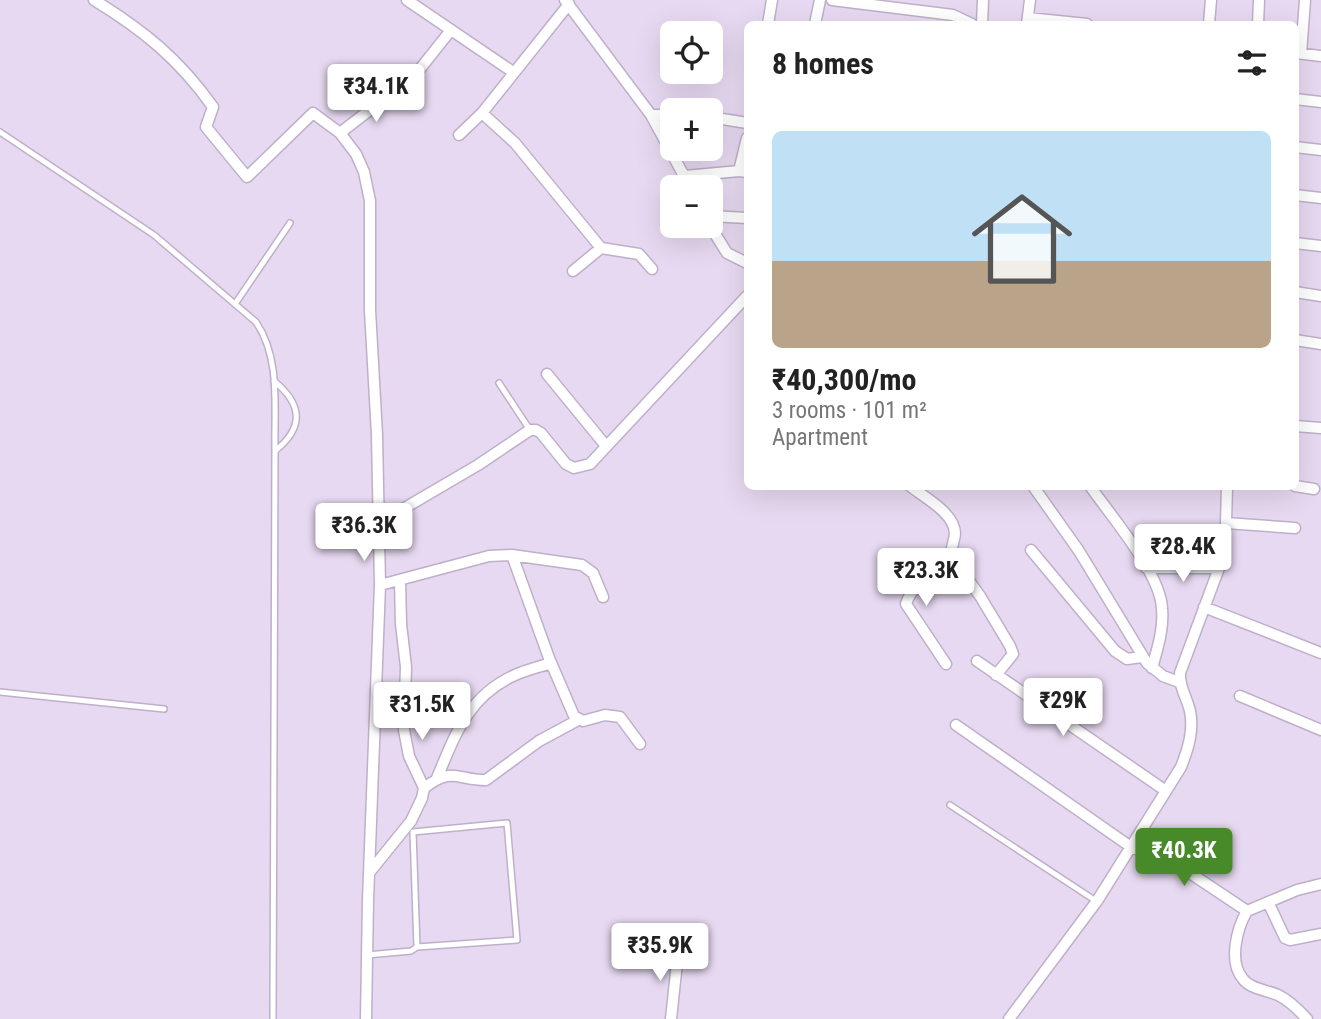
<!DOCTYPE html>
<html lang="en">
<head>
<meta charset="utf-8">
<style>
	body { margin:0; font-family:"Roboto Condensed",sans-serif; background:#f6f6f6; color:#222; height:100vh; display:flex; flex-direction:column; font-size:26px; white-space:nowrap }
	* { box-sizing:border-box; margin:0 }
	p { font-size:23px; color:#767676 }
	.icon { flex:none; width:38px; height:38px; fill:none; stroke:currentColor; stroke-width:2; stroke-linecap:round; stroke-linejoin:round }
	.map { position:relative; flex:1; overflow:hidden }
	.panel { position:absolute; left:744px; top:21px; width:555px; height:469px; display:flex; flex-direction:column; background:#fff; border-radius:10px; box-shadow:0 7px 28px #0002 }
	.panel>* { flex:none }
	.tools { position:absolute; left:660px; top:21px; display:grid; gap:14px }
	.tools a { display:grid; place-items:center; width:63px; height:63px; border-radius:10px; background:#fff; box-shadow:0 7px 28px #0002; font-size:35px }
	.price { position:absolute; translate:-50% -60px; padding:0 16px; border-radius:7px; background:#fff; color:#222; font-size:23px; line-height:46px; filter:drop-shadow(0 2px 4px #0008) }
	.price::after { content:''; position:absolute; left:50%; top:42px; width:21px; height:16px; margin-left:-10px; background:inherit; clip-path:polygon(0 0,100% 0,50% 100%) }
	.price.on { background:#48892a; color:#fff }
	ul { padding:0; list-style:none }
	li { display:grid; align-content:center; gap:14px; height:371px; padding:0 28px }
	li span { display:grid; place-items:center; height:217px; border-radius:10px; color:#555 }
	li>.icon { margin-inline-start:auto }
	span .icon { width:126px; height:126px; fill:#fffc; stroke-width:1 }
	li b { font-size:30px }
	h2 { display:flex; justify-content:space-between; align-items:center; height:84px; padding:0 28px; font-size:30px }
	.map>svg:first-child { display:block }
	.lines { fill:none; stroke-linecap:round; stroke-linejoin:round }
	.service-casing { stroke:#beb0c8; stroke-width:8 }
	.minor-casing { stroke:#beb0c8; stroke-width:13 }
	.service { stroke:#fff; stroke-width:5 }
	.minor { stroke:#fff; stroke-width:10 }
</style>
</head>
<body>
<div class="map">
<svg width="1321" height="1019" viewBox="0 0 1321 1019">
	<rect width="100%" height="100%" fill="#e7d9f1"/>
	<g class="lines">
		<g class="service-casing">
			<path id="service" d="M0,132L154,235L256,322C281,359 274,407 275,451L273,1019
				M235,304L290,223
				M274,381C302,404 305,427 275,451
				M499,383L530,430
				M0,692L164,709
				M950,805L1096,901
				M367,955L411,951L417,947L413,832L507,823L517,940L417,947"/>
		</g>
		<g class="minor-casing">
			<path id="minor" d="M94,0C143,30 179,59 213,107L206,127L247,177L313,113L340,133L356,154L364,172L370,201V310L377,435L380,585L368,900L366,1019
				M407,0L513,72
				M565,0L651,115L690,187
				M832,0L953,15L972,24
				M1028,18L1087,24
				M768,24L772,0
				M815,24L820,0
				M982,24L983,0
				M1027,24L1030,0
				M1209,24L1211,0
				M1258,24L1259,0
				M1296,53L1321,56
				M1301,53L1305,0
				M404,89L451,30
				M1295,99L1321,102
				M482,113L515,143L601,248L639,254L652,269
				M651,115H672
				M710,117L747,123
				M340,133L393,92
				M459,135L482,113L569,4
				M1295,147L1321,150
				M739,171L747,138
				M685,176L739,171L747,172
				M1295,195L1321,198
				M710,216L747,218
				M710,226L727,253L747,263
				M1295,243L1321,246
				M573,271L601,248
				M1295,292L1321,296
				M1295,340L1321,344
				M547,374L606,446
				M1295,426L1321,428
				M910,486C924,497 955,513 955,534C954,542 951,548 951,556L980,596L1010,646L1013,654L996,675
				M1033,486L1079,551L1147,663L1163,676L1179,682
				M1090,486C1111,516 1161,574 1162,609C1164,629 1157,650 1152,668
				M1295,486L1314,489
				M379,523L478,465L530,430H536L541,433L566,464L574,468L590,464L747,296
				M1226,523L1295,528
				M1031,550L1115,651L1127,659L1142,657
				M512,555L549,658L574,716L583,721L605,715L620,717L640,744
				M1146,568H1219
				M380,585L489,556L512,555L582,565L593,573L603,597
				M1204,607L1321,653
				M977,661L1166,791
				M946,664L906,604C911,585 937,569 951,556
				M1240,696L1321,730
				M956,725L1131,847L1175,863L1247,911
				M437,778C455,735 468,696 515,675C526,670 539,667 551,663
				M424,788C453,766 456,780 486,780L539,741L578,720
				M369,873L411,821L422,798L424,788L409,756L404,730L406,667L401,624L400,580
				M1268,902L1285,938L1290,940L1321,934
				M671,1019L678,953
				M1009,1019L1097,901L1181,767C1188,749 1194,731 1190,711C1187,698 1179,687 1180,673L1219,568L1226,523L1227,486
				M1307,1019C1298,1009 1290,1001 1278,995C1267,990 1250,989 1243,979C1228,962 1237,928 1247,911L1297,890L1321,884"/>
		</g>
		<use href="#service" class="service"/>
		<use href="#minor" class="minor"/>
	</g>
</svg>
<div class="tools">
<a><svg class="icon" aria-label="locate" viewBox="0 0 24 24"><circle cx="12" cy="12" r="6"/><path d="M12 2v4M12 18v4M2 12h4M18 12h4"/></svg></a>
<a>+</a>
<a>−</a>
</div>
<b class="price" style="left:376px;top:124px">₹34.1K</b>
<b class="price" style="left:364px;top:563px">₹36.3K</b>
<b class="price" style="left:1183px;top:584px">₹28.4K</b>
<b class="price" style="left:926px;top:608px">₹23.3K</b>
<b class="price" style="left:1063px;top:738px">₹29K</b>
<b class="price" style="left:422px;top:742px">₹31.5K</b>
<b class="price on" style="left:1184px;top:888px">₹40.3K</b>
<b class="price" style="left:660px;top:983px">₹35.9K</b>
<section class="panel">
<h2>8 homes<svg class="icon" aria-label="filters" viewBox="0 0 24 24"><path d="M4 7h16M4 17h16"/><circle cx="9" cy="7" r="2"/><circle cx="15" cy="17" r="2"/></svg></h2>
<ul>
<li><span style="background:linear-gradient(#bfe0f5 60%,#b9a48a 0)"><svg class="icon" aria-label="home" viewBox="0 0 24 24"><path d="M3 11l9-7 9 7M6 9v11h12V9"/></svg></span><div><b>₹40,300/mo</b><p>3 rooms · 101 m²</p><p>Apartment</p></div></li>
</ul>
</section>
</div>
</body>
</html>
